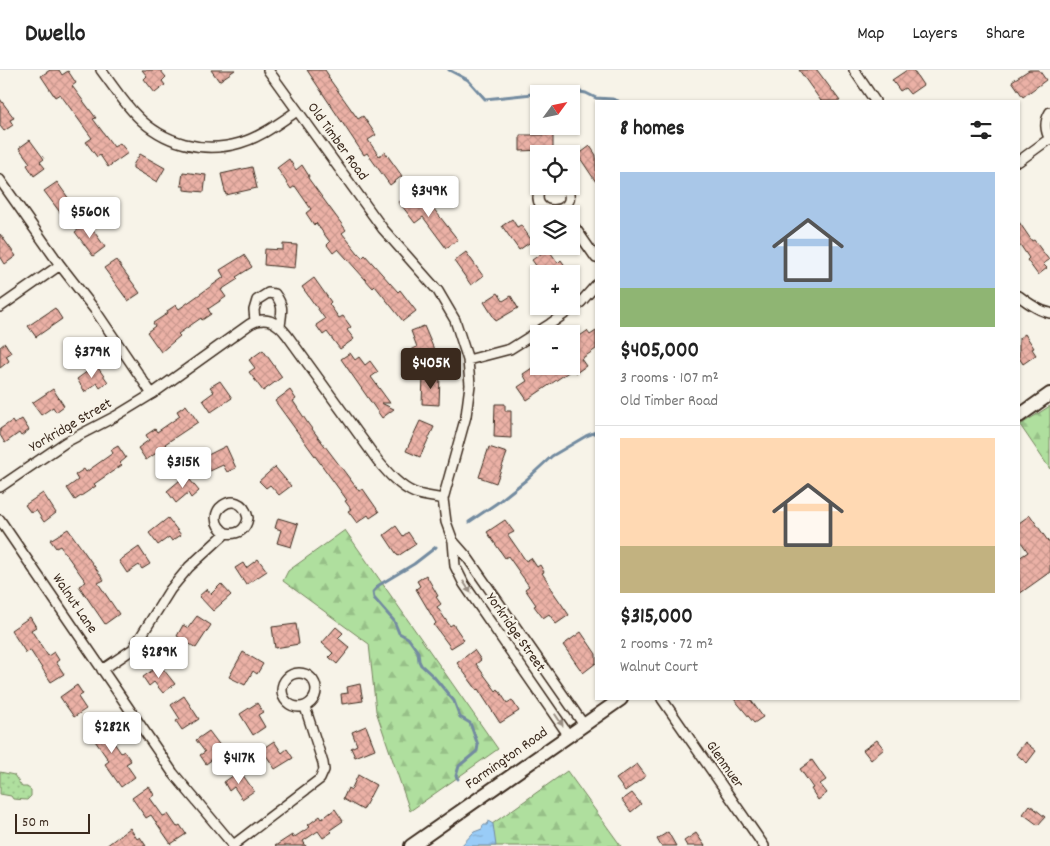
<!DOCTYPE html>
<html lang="en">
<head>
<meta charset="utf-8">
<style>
	body { margin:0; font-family:Dekko,sans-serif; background:#f2f2f2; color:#222; height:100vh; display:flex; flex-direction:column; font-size:19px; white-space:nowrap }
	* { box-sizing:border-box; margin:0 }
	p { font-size:16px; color:#767676 }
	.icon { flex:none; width:28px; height:28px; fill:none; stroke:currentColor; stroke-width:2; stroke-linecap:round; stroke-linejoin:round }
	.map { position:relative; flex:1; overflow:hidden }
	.panel { position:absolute; left:595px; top:30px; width:425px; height:600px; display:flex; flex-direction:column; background:#fff; border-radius:0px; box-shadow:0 1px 4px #0004 }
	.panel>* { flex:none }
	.needle { width:32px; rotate:57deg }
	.buttons { position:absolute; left:530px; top:15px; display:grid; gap:10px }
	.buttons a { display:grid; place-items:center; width:50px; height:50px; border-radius:0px; background:#fff; box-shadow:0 1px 4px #0004; font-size:25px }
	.scale { position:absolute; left:15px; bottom:12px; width:75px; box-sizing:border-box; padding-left:5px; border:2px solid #3b2a1e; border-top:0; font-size:14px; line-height:18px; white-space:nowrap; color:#3b2a1e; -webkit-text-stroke:4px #f7f3e8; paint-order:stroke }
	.price { position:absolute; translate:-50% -42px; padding:0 11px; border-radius:5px; background:#fff; color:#222; font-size:16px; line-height:32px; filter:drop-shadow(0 1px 2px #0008) }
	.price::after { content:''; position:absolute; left:50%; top:30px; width:15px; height:11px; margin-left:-8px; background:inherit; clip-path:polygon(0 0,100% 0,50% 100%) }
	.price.current { background:#3b2a1e; color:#fff }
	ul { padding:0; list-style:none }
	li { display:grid; align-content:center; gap:10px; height:265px; padding:0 25px }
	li+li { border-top:1px solid #e0e0e0 }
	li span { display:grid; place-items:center; height:155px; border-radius:0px; color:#555 }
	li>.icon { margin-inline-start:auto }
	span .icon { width:90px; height:90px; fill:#fffc; stroke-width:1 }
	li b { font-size:21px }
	h2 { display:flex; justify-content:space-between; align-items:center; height:60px; padding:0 25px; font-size:21px }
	header { display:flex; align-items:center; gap:30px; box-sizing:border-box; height:70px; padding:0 25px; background:#fff; border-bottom:1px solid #e0e0e0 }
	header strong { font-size:24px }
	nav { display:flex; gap:28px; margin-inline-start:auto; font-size:18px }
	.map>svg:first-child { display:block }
	.forest { fill:url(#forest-firs); stroke:#75845e }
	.park { fill:url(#park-dots); stroke:#75845e }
	.water { fill:url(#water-ripples); stroke:#738ba0 }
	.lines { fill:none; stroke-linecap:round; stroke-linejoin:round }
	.stream { stroke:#738ba0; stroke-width:3 }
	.building { fill:url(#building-cross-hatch); stroke:#3b2a1e }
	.street-casing { stroke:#3b2a1e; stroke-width:12 }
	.secondary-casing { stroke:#3b2a1e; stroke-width:16 }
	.street { stroke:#f7f3e8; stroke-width:9 }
	.secondary { stroke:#f7f3e8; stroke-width:12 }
	.oneway { fill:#998e83 }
	.labels { text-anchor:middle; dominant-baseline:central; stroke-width:4.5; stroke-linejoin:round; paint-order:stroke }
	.street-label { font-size:15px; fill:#3b2a1e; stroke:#f7f3e8 }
</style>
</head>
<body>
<header>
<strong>Dwello</strong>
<nav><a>Map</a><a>Layers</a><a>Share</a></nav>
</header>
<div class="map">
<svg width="1050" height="776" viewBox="0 0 1050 776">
	<defs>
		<pattern id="forest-firs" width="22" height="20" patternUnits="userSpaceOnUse" patternTransform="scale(1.25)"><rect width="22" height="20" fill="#afdf9e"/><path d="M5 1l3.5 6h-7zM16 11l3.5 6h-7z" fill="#97c088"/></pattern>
		<pattern id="park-dots" width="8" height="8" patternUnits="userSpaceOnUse" patternTransform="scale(1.25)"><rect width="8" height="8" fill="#afdf9e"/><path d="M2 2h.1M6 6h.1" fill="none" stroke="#97c088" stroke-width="1.8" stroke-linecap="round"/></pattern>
		<pattern id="water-ripples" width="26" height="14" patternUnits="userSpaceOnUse" patternTransform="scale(1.25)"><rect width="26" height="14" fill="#99ccf7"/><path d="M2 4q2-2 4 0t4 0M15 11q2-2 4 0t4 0" fill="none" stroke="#85afd3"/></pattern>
		<pattern id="building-cross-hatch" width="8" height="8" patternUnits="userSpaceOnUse" patternTransform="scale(1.25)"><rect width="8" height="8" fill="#ebb1a6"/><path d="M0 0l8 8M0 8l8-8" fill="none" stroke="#ca988e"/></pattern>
	</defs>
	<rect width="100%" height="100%" fill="#f7f3e8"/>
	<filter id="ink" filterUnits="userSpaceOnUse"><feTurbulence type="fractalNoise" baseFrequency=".02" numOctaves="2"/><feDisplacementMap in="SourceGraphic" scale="10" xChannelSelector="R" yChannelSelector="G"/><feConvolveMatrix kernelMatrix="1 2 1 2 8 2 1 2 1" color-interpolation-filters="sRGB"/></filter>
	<g filter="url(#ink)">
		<path class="forest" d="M1050,336V399L1020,355Z
			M345,460L498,679L410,741L376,641L369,574L283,511L288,501Z
			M567,701L621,776H461Z"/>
		<path class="park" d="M0,702L14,705L22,717H27L31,720V726L27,730L13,729L11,726L0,724Z"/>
		<path class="water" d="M488,751L493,754L496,776H461L474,762L482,759L483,755H487Z"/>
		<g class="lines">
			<path class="stream" d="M449,0L468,10L485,29L569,20L586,23L596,28L612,29L618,31
				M469,452L497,433L526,410L552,386L586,366L596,362
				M436,477L414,494L379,515L373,522L374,528L394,551L399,563L408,568L418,582L419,591L421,595L434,607L454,631L460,647L470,653L478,675L477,681L459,696L456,706L458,709"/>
		</g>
		<path class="building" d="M50,0H59L62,5L68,1L76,13L72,16L96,48L93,49L114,77L120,73L128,83L108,97L100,85L97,87L86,72L92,68L60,24L55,27L41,6Z
			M142,0H160L166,7L162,11L165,15L155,23L144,9L147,6Z
			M211,0H235L219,11Z
			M307,0H325L329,6L328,7L358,49L363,46L376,65L368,70L379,86L385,82L402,106L390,115L367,83L364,85Z
			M799,0H817L840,31H821Z
			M907,0H913L923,15L910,24L905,18L900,21L892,10Z
			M1029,0H1039L1046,10L1023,27L1012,11Z
			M0,29L14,48L10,50L13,55L4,61L0,56Z
			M520,65H553V83H542V80L520,81Z
			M30,70L44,89L40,92L45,98L34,106L27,95L30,93L19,78Z
			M590,76L596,85V112L578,85Z
			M140,84L165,98L157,112L133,98V95Z
			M289,89L296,100L302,95L309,106L308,108L346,160L342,163L362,188L365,185L398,222L400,220L416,241L403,251L375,216L373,218L338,179L333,183L327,175L330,172L316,153L314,155L306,143L311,139L295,116L291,119L277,98Z
			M252,97L257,118L226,125L221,104Z
			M183,102L206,105L204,122L184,120V116H181Z
			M57,112L74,136L62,145L44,121Z
			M409,124L415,131L423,125L458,170L446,178L423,147L415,153L399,132Z
			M512,149L517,157L521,155L532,171L519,180L502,156Z
			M1019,152L1032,171L1034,170L1049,190L1043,194L1047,198L1038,205L1027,190L1029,188L1019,173Z
			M88,153L105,177L93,186L75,162Z
			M0,164L16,186L5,194L0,186Z
			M283,174L297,175L295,198L264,195L265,179L283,180Z
			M548,179L558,193L561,190L568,200L562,204H542L532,190Z
			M466,182L483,206L471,215L454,191Z
			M244,185L252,197L236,207L238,209L221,220L226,227L208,239L211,244L202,250L201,248L178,264L180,266L161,282L147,262L155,256L153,253L168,243L167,241L176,235L179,239L224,207L220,200Z
			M116,190L140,223L128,231L104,198Z
			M314,208L331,232L329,234L339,248L343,246L351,257L347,260L354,269L340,279L327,262L323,265L316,255L325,249L302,217Z
			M498,223L503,231L511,226L518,238L496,251L484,232Z
			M55,238L62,249L36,267L28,256Z
			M424,256L436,284L416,293L411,280L417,277L411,261Z
			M587,261L590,265L596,261V279L581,289L586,296L576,303L573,299L527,330L518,317L527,311L523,304L535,296H571V272Z
			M1025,264L1034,278L1032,279L1036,285L1023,294L1019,288V268Z
			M5,273L11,283L6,286L9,291L0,298V277Z
			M263,280L282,307L263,321L249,302L255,298L249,290Z
			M350,283L355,290L359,287L365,295L370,291L378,302L371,307L390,333H381L394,339L382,348L341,289Z
			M96,295L108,312L100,318L97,313L85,322L77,309Z
			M423,305L440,306L439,335L422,334Z
			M220,311L232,328L211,342L203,330L214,322L210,317Z
			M53,319L64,336L56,342L53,337L41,345L32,333Z
			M290,320L296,329L293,331L309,355L359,421L363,419L379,442L370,448L368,445L357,453L348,441L351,439L345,431L347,430L275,331Z
			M495,334H505V341H511V368L494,367Z
			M186,335L198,352L165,374L167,376L146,390L138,378L149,370L146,365L155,359L157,362L180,346L177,341Z
			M22,349L29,360L21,366L19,363L5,373L0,365V359L12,351L14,354Z
			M420,351L434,357L420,387L406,381Z
			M118,376L126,388L120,393L122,395L94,414L96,416L75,430L67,418L78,410L75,405L84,399L86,402L113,383L111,380Z
			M226,376L236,398L227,402L223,395L210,401L204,387Z
			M489,377L507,383L496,413L479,407Z
			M275,397L291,416L279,425L270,415L266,418L259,411Z
			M186,405L199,421L191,428L188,423L176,433L167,421Z
			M43,423L56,443L44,452L36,440L31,443L25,435Z
			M1030,445L1050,474V502L1019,524V488L1028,482L1019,469V453Z
			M168,448L181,465L172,471L169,467L158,475L149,463Z
			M278,448L298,454L291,477L277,473L281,460L275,458Z
			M505,450L514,462L508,465L526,491L531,488L537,497L540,495L544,502L542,503L550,515L549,516L569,545L556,554L549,544L543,548L534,536L536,535L525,519L529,516L508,486L505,488L487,462Z
			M396,456L403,466L408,462L416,474L398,486L384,465Z
			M68,459L104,510L98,513L119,544L105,554L79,516L86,512L60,476L56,478L50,470Z
			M139,477L150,494L142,499L139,495L127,503L119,491Z
			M258,489L267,501L246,515L235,498L243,493L246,498Z
			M426,505L438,526L436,527L441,534L437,537L450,556L453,554L464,570L451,578L434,555L436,553L416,519L420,516L417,511Z
			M221,514L231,525L213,541L199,526L207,519L211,524Z
			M197,546L211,555L196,578L177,566L183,555L188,558Z
			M30,547L36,557L31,560L48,586L54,582L59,590L56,592L64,604L51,612L30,580L26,583L11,560Z
			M296,554L299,574L275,578L272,557Z
			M336,557L343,563L338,568L350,578L337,594L329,587L333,583L322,573Z
			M581,562L596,584V593L583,603L563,575Z
			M474,580L481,590L476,594L496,621L498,619L507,633L512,630L519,641L500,653L478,619L477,620L457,593Z
			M243,582L263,594L257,604L253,601L245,615L229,607Z
			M160,595L175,614L163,623L154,612L149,616L143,607Z
			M360,614L363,631L342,634L341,624L348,623L347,617Z
			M77,615L83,624L78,627L86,639L74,647L60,627Z
			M184,626L199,649L182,660L176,651L180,649L171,635Z
			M734,629H750L763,647L754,653Z
			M257,633L263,642L258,645L265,657L253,665L240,644Z
			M101,648L106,656L104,658L121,683L124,681L131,691L126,694L135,707L121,717L105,694L109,691L91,665L94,663L89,656Z
			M366,656L375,679L355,687L351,678L357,675L352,662Z
			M209,661L224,681L206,694L200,685L205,682L196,670Z
			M877,670L884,679L871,690L863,680Z
			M274,671L282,683L287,679L293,688L275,699L262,679Z
			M1025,672L1036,681L1027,693L1016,684Z
			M812,690L826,710L820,714L827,723L818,730L811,719L813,718L800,699Z
			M637,694L646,706L625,721L616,709Z
			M240,701L254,721L242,729L234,717L229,721L224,712Z
			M358,705L376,715L363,740L343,729L348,718L351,720Z
			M149,716L154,725L150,728L163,746L168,744L177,757L180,755L186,764L171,774L151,745L146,748L132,728Z
			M632,723L641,734L631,742L622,730Z
			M1030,735L1045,747L1038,755L1023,744Z
			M335,739L343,751L330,760L332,762L323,768L318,761L303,771L306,776H275L292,765L293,768L310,757L308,755L320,746L322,749Z
			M130,758L137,769L140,767L146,776H106Z
			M668,762L676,776H661L657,769Z
			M696,763L705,776H687L684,771Z"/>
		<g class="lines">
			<g class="street-casing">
				<path id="street" d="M101,0C113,16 123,32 137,46C163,73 203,84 240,73C261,67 279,53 297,41
					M268,0L383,159L438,221L455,250L468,290L470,315L466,346L443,429
					M854,0L875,31
					M1050,42C1044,52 1045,60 1050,70
					M1019,91L1049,69
					M0,110L60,195L95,240L152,324
					M542,116C522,149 586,147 565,116
					M571,152L596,188
					M1019,226C1028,233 1039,241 1050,243
					M0,237L60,195
					M255,251L254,240L257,230L268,223L275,224C284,236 282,241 280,256
					M468,290L510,279L550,254L581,232L596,215
					M0,417L66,372L116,346L152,324L250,254C266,245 277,252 287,265L378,391C388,403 400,417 415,423C424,426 434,427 443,429L446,452L453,471L455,496L464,514L569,666
					M0,450L173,703L234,776
					M453,471L467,487L584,655
					M102,600L133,579L170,520L189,497L226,463C238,465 246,460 248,448C240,413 197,444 226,463
					M282 620a17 17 0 1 1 34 0a17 17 0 1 1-34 0Z
					M662,629L764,776
					M232,776L320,709L324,700L323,693L305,637"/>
			</g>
			<g class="secondary-casing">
				<path id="secondary" d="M1019,346L1050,324
					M411,776L621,629"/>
			</g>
			<use href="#street" class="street"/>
			<use href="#secondary" class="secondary"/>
		</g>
		<defs><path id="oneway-solid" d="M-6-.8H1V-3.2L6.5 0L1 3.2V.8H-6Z" transform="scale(1.25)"/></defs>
		<g class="oneway">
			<use href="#oneway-solid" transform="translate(467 517) rotate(57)"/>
			<use href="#oneway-solid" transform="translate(559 650) rotate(56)"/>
		</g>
	</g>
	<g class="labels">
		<g class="street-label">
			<text transform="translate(337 72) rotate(54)">Old Timber Road</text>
			<text transform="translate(71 356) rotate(-30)">Yorkridge Street</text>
			<text transform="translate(74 534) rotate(56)">Walnut Lane</text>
			<text transform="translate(515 563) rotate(55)">Yorkridge Street</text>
			<text transform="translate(507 689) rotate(-35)">Farmington Road</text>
			<text transform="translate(724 695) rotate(55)">Glenmuer</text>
		</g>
	</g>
</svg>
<div class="buttons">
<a><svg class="needle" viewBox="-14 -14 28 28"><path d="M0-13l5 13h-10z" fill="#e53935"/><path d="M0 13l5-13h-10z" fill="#767676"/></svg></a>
<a><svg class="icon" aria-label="locate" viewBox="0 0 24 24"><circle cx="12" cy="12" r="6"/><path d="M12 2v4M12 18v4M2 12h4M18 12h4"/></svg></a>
<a><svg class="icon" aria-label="layers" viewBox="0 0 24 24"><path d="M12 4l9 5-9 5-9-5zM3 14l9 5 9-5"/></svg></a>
<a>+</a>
<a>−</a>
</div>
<div class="scale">50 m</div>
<b class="price" style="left:429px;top:148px">$349K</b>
<b class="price" style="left:90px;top:169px">$560K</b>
<b class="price" style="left:92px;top:309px">$379K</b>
<b class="price current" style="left:431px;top:320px">$405K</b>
<b class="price" style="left:183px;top:419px">$315K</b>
<b class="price" style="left:159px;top:609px">$289K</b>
<b class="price" style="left:112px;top:684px">$282K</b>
<b class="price" style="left:239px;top:715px">$417K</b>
<section class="panel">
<h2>8 homes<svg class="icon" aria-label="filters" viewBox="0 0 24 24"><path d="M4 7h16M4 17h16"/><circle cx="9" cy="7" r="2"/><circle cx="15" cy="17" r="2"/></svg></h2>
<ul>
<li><span style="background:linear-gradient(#a9c7e8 75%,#8fb573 0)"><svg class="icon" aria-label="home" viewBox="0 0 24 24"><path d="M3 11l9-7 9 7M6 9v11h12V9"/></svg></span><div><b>$405,000</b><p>3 rooms · 107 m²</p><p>Old Timber Road</p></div></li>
<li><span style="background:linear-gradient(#ffd9b3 70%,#c2b280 0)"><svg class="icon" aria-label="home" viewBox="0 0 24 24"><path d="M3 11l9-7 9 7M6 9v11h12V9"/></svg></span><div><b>$315,000</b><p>2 rooms · 72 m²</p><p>Walnut Court</p></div></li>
</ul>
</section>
</div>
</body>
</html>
